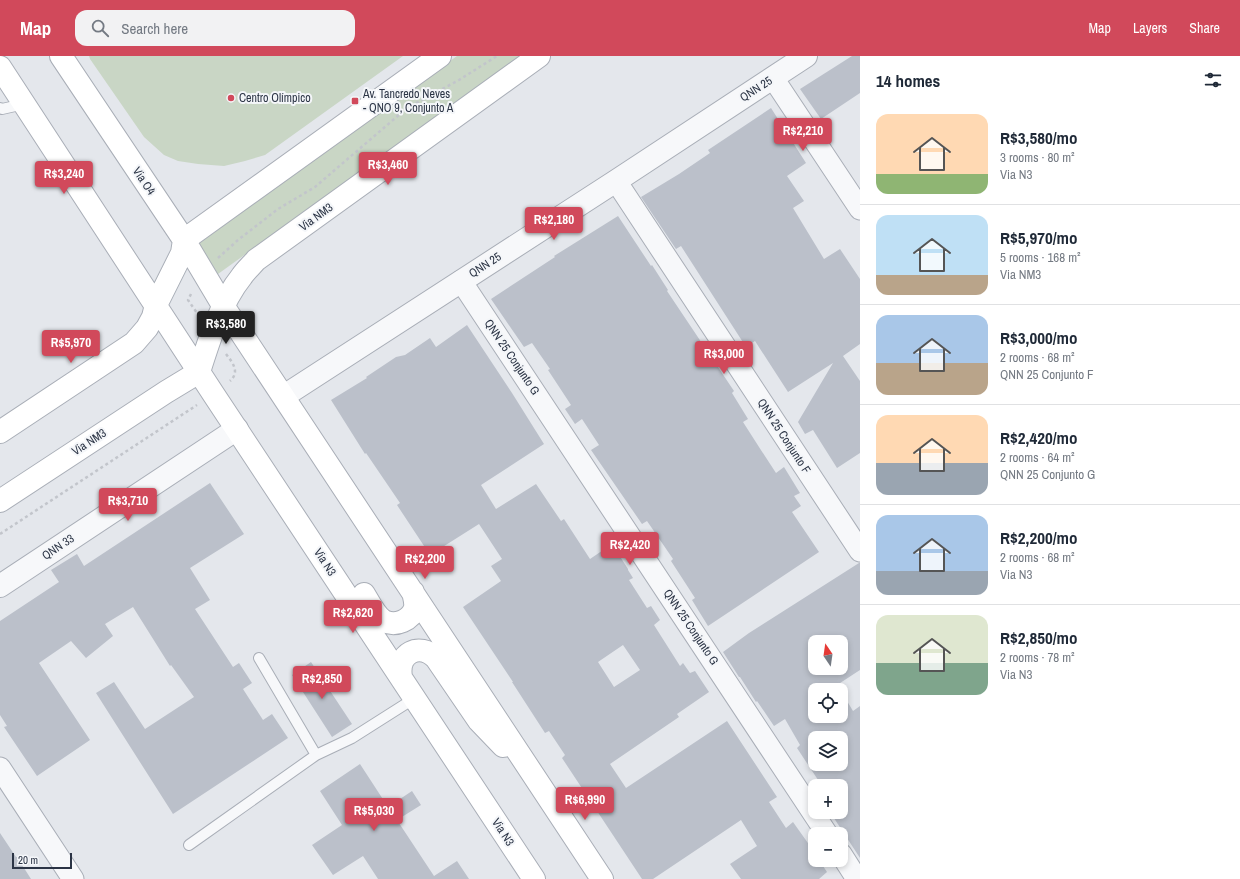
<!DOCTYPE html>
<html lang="en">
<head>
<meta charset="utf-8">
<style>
	body { margin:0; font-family:"Archivo Narrow",sans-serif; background:#f2f2f3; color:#1f2937; height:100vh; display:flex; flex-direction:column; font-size:15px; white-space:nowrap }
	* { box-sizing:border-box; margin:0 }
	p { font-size:13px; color:#747a83 }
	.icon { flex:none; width:22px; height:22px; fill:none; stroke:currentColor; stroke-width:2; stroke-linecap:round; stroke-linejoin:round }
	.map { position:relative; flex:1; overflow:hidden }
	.details { display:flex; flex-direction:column; background:#fff; width:380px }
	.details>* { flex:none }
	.needle { width:26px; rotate:347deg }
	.buttons { position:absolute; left:808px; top:579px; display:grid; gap:8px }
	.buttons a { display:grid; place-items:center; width:40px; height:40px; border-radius:8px; background:#fff; box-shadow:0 2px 6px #0003; font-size:20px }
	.scale { position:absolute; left:12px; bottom:10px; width:60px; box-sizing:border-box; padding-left:4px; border:2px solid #2b3445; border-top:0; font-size:11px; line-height:14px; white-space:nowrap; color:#2b3445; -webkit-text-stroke:3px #f4f6f9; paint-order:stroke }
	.price { position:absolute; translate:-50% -34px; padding:0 9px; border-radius:4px; background:#d1495b; color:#fff; font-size:13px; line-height:26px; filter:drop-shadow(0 1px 2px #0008) }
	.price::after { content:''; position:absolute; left:50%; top:24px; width:12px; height:9px; margin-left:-6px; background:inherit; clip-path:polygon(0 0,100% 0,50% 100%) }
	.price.current { background:#222; color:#fff }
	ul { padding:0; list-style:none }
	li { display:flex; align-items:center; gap:12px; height:100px; padding:0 16px }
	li+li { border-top:1px solid #e0e1e3 }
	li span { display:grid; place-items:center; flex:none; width:112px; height:80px; border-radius:12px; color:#555 }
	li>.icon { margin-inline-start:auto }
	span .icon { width:48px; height:48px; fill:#fffc; stroke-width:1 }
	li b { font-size:17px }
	h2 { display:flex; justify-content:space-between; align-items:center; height:48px; padding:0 16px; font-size:17px }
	header { display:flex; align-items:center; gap:24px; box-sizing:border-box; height:56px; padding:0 20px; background:#d1495b; color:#fff }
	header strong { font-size:19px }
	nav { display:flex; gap:22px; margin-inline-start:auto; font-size:14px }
	.search { width:280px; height:36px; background:#f2f2f3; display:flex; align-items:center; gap:10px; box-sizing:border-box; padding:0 14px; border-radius:12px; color:#747a83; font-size:15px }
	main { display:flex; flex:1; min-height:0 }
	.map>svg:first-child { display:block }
	.green { fill:#c9d6c5 }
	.building { fill:#bbc0ca; fill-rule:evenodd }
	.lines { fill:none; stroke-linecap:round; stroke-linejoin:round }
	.service-casing { stroke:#a9aeb7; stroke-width:12 }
	.minor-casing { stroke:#a9aeb7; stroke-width:23 }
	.tertiary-casing { stroke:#a9aeb7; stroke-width:24 }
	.secondary-casing { stroke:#a9aeb7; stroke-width:24 }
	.path { stroke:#c2c5cb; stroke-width:2.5; stroke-dasharray:3 3; stroke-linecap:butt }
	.service { stroke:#f7f8fa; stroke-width:10 }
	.minor { stroke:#f7f8fa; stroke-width:21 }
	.tertiary { stroke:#f7f8fa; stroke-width:22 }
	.secondary { stroke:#fff; stroke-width:22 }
	.poi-dot { fill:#d1495b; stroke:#f4f6f9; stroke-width:1.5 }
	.labels { text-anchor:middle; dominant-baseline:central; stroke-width:4; stroke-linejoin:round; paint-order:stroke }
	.street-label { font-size:12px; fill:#2b3445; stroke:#f4f6f9 }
	.poi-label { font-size:12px; fill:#2b3445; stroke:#f4f6f9; text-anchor:start }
</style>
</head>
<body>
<header>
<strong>Map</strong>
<div class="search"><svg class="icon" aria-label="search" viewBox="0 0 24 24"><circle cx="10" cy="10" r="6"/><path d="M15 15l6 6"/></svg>Search here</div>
<nav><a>Map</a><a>Layers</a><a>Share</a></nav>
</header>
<main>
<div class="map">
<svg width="860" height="823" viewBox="0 0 860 823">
	<rect width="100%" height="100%" fill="#e4e7ec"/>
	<path class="green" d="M89,0H403L265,99L245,105L224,110L198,108L178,105L164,99L144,81L90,3Z
		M457,0H521L218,218L198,188Z"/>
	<path class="building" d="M852,0H860V37L821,63L800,33Z
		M771,52L806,107L787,120L804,145L793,152L824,203L840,193L860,223V288L843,300L860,325V397L837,412L813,374L805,378L798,366L833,307L788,336L755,285L746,291L681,190L676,193L641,141L679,118L710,97L708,94Z
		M618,160L651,210L652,209L668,234L667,235L734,335L732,337L748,363L743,366L759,391L776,417L784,411L800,437L794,440L801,450L792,456L819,496L708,570L692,544L695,542L671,505L673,503L647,465L642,468L591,394L599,389L582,363L575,368L565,353L571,349L548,314L550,313L532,287L524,291L491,243L555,201L554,200Z
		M467,269L512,337L544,388L481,429L496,453L536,428L561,465L564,463L590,503L612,488L628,513V514L633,522L629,524L647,552L651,550L660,564L654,569L680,610L683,607L690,617L695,615L709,636L677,658L679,661L610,708L626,732L727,665L777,741L769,746L786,772L793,766L815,797V804H819L827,816L819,823H741L730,808L757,790L741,764L653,823H642L562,702L565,699L549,675L545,677L512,626H513L463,551L501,525L491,510L502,503L479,468L430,499L397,449L400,447L366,397L365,398L331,344L367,322L366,321L396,301L405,299L430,282L436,291ZM623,589L640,614L614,631L598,606Z
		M210,427L244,478L190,512L210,544L195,553L233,611L239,607L252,627L243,633L263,664L272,658L288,682L173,758L96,637L114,626L145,673L194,641L171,609L170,610L133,551L105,568L113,580L86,602L71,585L39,607L90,684L37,720L4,671L7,670L0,659V565L59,526L51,514L77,498L84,510Z
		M859,507H860V614L837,629L840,634H815V660H841V635L853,655L860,650V802L830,756H841V730H822L797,692L800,689L785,663L774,670L757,645L756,646L740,621H739L723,596L749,577ZM815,586H841V612H815ZM815,682H841V708H815Z
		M311,606L352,668L332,681L292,619Z
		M360,708L388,751L412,735L421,749L397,764L434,820L457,805L469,823H378L363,800L333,819L312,789L342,769L320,735Z
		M0,777L16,801H17L31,823H0Z"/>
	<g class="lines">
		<g class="service-casing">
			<path id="service" d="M0,52L2,53L24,48
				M259,602L316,699L352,682L415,642
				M189,789L316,699"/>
		</g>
		<g class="minor-casing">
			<path id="minor" d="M773,22L860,153
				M616,125L860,495
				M461,225L827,778
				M0,712L73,823
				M841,798L857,823"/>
		</g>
		<g class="tertiary-casing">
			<path id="tertiary" d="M284,340L616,125L806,0
				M0,530L237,373"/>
		</g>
		<g class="secondary-casing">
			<path id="secondary" d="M61,0L184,184L224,251L602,823
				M0,11L214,339L534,823
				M184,184L440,0
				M199,316C209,284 221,246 242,220C246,214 252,209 256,204L539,0
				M0,376L134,287L147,272L153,261L156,249L182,197L184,184
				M0,445L166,336L199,316
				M364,538C369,546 375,560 384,565C396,571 411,564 415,552C416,546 414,541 413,536
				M401,621C397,597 419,586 436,602L479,665L503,690"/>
		</g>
		<path class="path" d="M218,202L238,184L278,153L315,131L407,52L459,24L497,0
			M191,238L188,244L197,257
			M226,298C233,307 240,316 230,325
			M0,478L197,349"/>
		<use href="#service" class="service"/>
		<use href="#minor" class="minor"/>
		<use href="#tertiary" class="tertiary"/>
		<use href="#secondary" class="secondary"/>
	</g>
	<g class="poi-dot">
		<circle cx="231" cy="42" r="4"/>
		<rect x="351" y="41" width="8" height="8" rx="2"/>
	</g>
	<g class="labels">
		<g class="street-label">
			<text transform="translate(756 33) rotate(-33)">QNN 25</text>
			<text transform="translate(144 125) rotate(56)">Via O4</text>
			<text transform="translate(316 161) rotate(-36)">Via NM3</text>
			<text transform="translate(485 209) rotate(-33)">QNN 25</text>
			<text transform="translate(512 301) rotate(56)">QNN 25 Conjunto G</text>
			<text transform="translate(784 380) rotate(57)">QNN 25 Conjunto F</text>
			<text transform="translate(89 386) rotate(-33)">Via NM3</text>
			<text transform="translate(58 491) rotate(-34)">QNN 33</text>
			<text transform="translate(325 506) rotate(57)">Via N3</text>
			<text transform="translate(691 571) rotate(56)">QNN 25 Conjunto G</text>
			<text transform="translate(503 776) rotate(57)">Via N3</text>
		</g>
		<g class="poi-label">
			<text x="363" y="38">Av. Tancredo Neves<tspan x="363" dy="14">- QNO 9, Conjunto A</tspan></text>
			<text x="239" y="42">Centro Olímpico</text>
		</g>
	</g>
</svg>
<div class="buttons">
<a><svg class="needle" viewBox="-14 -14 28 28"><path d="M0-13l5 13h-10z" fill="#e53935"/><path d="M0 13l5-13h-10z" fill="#747a83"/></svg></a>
<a><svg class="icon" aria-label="locate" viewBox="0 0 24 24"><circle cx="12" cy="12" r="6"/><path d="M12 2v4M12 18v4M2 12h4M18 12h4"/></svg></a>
<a><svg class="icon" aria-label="layers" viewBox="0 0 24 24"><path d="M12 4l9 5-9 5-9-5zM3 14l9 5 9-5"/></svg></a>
<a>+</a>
<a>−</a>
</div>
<div class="scale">20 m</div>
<b class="price" style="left:803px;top:96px">R$2,210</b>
<b class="price" style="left:388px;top:130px">R$3,460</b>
<b class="price" style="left:64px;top:139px">R$3,240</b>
<b class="price" style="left:554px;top:185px">R$2,180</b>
<b class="price current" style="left:226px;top:289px">R$3,580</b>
<b class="price" style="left:71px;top:308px">R$5,970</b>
<b class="price" style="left:724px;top:319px">R$3,000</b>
<b class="price" style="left:128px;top:466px">R$3,710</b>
<b class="price" style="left:630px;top:510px">R$2,420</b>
<b class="price" style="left:425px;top:524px">R$2,200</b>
<b class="price" style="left:353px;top:578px">R$2,620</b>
<b class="price" style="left:322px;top:644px">R$2,850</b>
<b class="price" style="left:585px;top:765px">R$6,990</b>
<b class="price" style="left:374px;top:776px">R$5,030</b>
</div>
<section class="details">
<h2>14 homes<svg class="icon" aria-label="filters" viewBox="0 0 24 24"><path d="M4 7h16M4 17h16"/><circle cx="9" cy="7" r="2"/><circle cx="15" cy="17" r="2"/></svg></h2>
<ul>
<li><span style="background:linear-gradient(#ffd9b3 75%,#8fb573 0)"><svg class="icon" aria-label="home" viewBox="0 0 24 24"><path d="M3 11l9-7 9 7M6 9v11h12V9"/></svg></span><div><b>R$3,580/mo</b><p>3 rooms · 80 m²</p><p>Via N3</p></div></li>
<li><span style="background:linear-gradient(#bfe0f5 75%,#b9a48a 0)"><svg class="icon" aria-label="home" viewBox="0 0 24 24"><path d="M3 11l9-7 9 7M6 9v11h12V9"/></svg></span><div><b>R$5,970/mo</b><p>5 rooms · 168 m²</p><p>Via NM3</p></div></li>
<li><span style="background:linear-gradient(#a9c7e8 60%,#b9a48a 0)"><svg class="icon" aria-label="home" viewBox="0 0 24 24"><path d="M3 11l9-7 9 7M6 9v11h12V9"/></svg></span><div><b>R$3,000/mo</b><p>2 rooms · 68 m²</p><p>QNN 25 Conjunto F</p></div></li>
<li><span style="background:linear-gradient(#ffd9b3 60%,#9aa5b1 0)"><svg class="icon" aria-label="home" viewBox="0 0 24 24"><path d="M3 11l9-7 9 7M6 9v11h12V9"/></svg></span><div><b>R$2,420/mo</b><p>2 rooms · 64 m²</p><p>QNN 25 Conjunto G</p></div></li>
<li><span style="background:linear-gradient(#a9c7e8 70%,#9aa5b1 0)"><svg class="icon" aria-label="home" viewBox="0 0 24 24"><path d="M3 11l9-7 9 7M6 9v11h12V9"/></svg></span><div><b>R$2,200/mo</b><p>2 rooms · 68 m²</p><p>Via N3</p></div></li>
<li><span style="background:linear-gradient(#dfe7d0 60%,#7fa58c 0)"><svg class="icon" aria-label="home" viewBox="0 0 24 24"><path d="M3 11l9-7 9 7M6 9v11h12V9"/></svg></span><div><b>R$2,850/mo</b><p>2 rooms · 78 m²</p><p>Via N3</p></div></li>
</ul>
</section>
</main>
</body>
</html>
